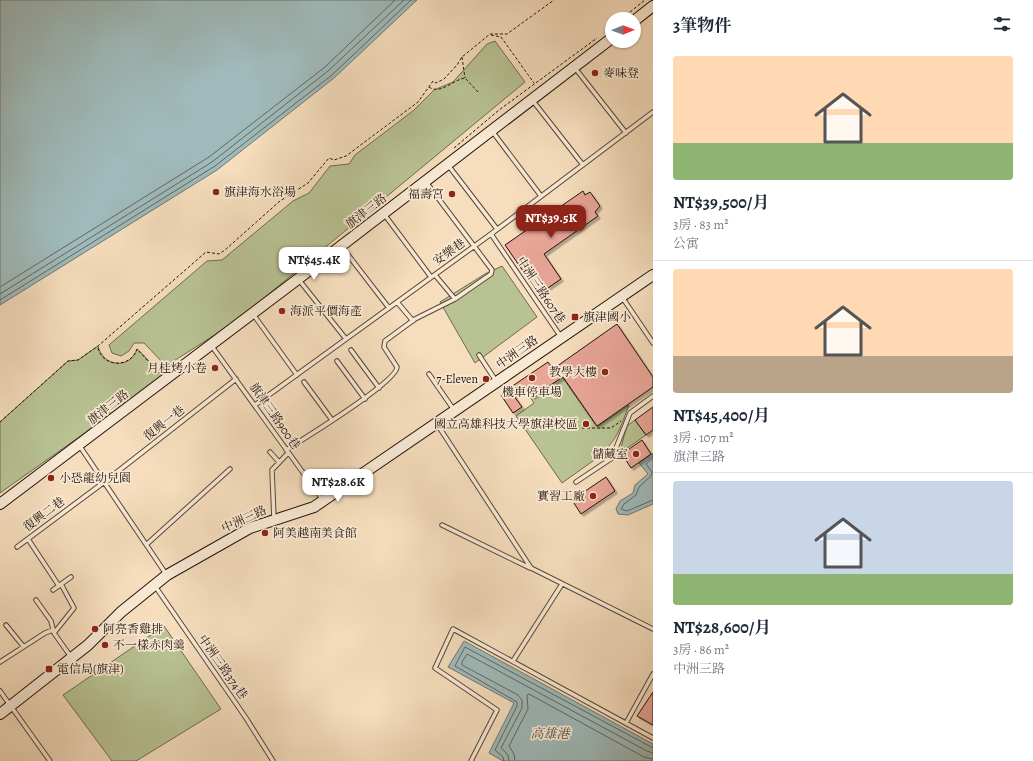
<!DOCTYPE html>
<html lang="zh-TW">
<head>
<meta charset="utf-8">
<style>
	body { margin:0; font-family:Alegreya,"Noto Serif TC",serif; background:#f2f2f3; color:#1f2937; height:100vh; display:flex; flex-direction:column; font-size:15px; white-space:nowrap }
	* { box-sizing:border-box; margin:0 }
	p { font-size:13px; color:#747a83 }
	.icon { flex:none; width:22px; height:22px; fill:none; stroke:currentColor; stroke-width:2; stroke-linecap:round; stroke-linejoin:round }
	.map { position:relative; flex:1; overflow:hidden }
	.details { display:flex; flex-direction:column; background:#fff; width:380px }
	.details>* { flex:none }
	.needle { width:26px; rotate:89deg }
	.buttons { position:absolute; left:605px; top:12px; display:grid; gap:8px }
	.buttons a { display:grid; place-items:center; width:36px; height:36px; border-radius:50%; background:#fff; box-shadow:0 1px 3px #0004; font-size:20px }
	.price { position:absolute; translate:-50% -34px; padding:0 9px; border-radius:8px; background:#fff; color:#222; font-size:13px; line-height:26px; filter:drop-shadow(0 1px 2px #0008) }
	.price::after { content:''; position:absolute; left:50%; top:24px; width:12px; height:9px; margin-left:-6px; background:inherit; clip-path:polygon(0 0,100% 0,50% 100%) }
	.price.on { background:#8f2418; color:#fff }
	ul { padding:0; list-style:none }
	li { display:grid; align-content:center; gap:8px; height:212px; padding:0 20px }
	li+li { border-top:1px solid #e0e1e3 }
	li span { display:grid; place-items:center; height:124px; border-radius:4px; color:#555 }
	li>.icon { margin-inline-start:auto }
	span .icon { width:72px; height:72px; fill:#fffc; stroke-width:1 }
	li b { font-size:17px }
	h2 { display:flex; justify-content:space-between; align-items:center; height:48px; padding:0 20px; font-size:17px }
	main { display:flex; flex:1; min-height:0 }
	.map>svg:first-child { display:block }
	.green { fill:#b8c293; stroke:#6e6a4f }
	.water { fill:#9fbaba; stroke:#6e7774 }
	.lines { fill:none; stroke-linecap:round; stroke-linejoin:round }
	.shore { stroke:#626662; stroke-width:1 }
	.building { fill:#e8a598; stroke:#24130b; filter:url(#shadow) }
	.lane-casing { stroke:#584638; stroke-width:5.5 }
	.secondary-casing { stroke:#24130b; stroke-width:12 }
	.path { stroke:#24130b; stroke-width:1; stroke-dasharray:3 2; stroke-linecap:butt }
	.lane { stroke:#f8e9d4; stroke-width:3.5 }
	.secondary { stroke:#f8e9d4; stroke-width:10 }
	.poi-dot { fill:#8f2418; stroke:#f8e9d4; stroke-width:1.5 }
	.labels { text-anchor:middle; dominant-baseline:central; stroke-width:3.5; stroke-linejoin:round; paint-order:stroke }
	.poi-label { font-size:12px; fill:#24130b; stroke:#f8e9d4; text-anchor:start }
	.street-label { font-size:12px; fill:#24130b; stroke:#f8e9d4 }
	.water-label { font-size:13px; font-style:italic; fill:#4f4d48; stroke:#f8e9d4 }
</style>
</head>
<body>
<main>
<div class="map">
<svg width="653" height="761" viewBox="0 0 653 761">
	<defs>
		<filter id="shadow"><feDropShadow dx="2.5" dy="2.5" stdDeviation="0" flood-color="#0004"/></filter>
	</defs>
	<rect width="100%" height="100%" fill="#f5ddbd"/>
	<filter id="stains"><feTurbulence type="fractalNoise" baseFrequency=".005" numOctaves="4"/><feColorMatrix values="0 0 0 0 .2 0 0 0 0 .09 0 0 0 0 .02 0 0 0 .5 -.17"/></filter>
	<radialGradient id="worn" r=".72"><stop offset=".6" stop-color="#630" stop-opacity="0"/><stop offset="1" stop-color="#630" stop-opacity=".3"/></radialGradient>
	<path class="green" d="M495,41L525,82L235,322L166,366L144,343H134L129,351L121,356L112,353L109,345L207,261L222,260L293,201L309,193L330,166L349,164L355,155L414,110L434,90L453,82L487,44Z
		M502,266L537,317L475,363L440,302L485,274Z
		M98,346C103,367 130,370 137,349C147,357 153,368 164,377L0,493V422L68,361L78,360Z
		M556,368L597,427L629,405C622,423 617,443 599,454L600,456L562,483L516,416L534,403L525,389Z
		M635,420L646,435L619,454L627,426Z
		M164,626L221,709L136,761H112L63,695Z"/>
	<path class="water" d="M0,0H417L334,78L217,170L0,305Z
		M653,453V504L628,515L618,514L616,509L620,501L633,493L635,485L648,474L639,463Z
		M464,641L653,744V761H503L489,753L514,703L448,667Z"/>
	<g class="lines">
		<path class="shore" d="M0,287L209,157L325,67L395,0
			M0,294L212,162L328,71L404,0
			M0,300L215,166L332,75L411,0
			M653,458L646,464L652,472L651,476L639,487L636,495L624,504L621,509L627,511L653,500
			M504,761L503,757L495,750L517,706V702L455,666L465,647L653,748
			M509,761L508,755L501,748L522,708V700L518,695L462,665V662L467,654L647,751L653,753
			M515,761L514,754L509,746L528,709L527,695L529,694L644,757L653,759"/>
	</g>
	<path class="building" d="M583,191L585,195L590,192L600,206L595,212L598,216L544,254L561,279L539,294L505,245Z
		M617,324L653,377V387L597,426L563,377L532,397L526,388L514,396L522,407L513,413L501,395L512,388L511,387L548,362L553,369Z
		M653,407V430L646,435L635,420Z
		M642,440L651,454L631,468L622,454Z
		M606,477L615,491L581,514L572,500Z
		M653,692V725L637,716Z"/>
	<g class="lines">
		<g class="lane-casing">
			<path id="lane" d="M575,68L626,133
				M533,101L583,165
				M492,131L541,196
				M448,165L497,229
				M384,214L431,277
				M491,234L561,337
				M342,247L389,308
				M435,275L455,299
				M299,280L346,339
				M622,297L653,343
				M397,302L413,321
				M253,314L297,375
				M211,345L322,499
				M351,350L379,388
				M479,355L496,381
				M337,361L365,399
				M429,374L454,410
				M304,382L332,420
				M255,405L491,234L653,112
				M437,424L531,568L653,629
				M79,445L166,574
				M286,450C303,439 397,382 397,367L384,347L385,341L415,319L455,299L491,274L492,270L426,182
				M270,452L279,462
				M576,482L612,458L630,413L653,396
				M274,519L272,470L288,453
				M442,525L530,568
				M28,539L59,586
				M147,544L230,469
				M17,547L103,483L236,379
				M155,586L246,718L273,761
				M53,590L71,577
				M36,600L51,621L54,633L71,657
				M6,625L23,646
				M54,633L74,608L61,584
				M513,661L562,584
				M0,662L45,633L53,630
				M0,691L50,761
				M626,723L653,674
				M471,761L497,710L435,668L453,629L653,738"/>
		</g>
		<g class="secondary-casing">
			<path id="secondary" d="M634,21L653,6
				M0,504L298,279L612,38
				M0,714L88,645L121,612L167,575L250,528L314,507L653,275"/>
		</g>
		<path class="path" d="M630,12L645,0
			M622,19L628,14
			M606,31L612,27
			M491,35L501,37L534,83
			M462,57L465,78
			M429,87C441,95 452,80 465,78L479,93
			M454,148L499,110L597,38
			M98,348C103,368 131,368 137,349L159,373
			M0,422L68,361L78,360L98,346L206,252L219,254L225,250L280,201L308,183L329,158L334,160L346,156L418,102L433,81L436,83L444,79L457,65L462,57L490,34H507L554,0
			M582,428H611L621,421"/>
		<use href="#lane" class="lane"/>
		<use href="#secondary" class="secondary"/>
	</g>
	<g class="poi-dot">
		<circle cx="595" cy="73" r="4"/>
		<circle cx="216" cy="192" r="4"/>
		<circle cx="452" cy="194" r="4"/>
		<circle cx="282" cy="311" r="4"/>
		<rect x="571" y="313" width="8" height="8" rx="2"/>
		<circle cx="215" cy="368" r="4"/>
		<circle cx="605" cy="372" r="4"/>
		<circle cx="532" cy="378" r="4"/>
		<circle cx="486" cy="379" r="4"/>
		<circle cx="586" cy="424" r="4"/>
		<circle cx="636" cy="454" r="4"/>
		<circle cx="51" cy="478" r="4"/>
		<circle cx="593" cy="496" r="4"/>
		<circle cx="265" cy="533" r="4"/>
		<circle cx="95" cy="629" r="4"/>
		<circle cx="105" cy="645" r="4"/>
		<rect x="45" y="665" width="8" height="8" rx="2"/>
	</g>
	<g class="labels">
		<g class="poi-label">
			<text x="603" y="73">麥味登</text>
			<text x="224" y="192">旗津海水浴場</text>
			<text x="444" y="194" text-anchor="end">福壽宮</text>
			<text x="290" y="311">海派平價海產</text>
			<text x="583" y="317">旗津國小</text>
			<text x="207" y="368" text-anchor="end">月桂烤小卷</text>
			<text x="597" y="372" text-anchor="end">教學大樓</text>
			<text x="478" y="379" text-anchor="end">7-Eleven</text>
			<text x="532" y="392" text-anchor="middle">機車停車場</text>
			<text x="578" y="424" text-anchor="end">國立高雄科技大學旗津校區</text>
			<text x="628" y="454" text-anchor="end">儲藏室</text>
			<text x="59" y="478">小恐龍幼兒園</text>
			<text x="585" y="496" text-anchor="end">實習工廠</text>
			<text x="273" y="533">阿美越南美食館</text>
			<text x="103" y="629">阿亮香雞排</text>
			<text x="113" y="645">不一樣赤肉羹</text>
			<text x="57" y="669">電信局(旗津)</text>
		</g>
		<g class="street-label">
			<text transform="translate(366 211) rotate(-38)">旗津三路</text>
			<text transform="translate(449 252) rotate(-36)">安樂巷</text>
			<text transform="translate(541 290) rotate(56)">中洲三路607巷</text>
			<text transform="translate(517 352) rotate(-35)">中洲三路</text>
			<text transform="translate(108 407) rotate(-38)">旗津三路</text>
			<text transform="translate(275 416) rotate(55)">旗津三路900巷</text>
			<text transform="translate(164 423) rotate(-38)">復興一巷</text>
			<text transform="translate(44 514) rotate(-37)">復興二巷</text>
			<text transform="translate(244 519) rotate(-24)">中洲三路</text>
			<text transform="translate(223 667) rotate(55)">中洲三路374巷</text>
		</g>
		<g class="water-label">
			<text x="550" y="733">高雄港</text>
		</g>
	</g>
	<rect width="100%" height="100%" filter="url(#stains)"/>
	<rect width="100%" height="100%" fill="url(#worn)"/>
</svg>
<div class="buttons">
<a><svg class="needle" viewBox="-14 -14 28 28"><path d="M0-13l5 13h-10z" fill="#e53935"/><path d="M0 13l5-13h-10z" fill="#747a83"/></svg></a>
</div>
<b class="price on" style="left:551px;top:239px">NT$39.5K</b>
<b class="price" style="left:314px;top:281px">NT$45.4K</b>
<b class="price" style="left:338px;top:503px">NT$28.6K</b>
</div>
<section class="details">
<h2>3筆物件<svg class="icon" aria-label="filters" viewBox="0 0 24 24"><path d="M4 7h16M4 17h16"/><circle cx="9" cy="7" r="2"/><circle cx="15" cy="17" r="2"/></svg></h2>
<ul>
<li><span style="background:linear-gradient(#ffd9b3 70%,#8fb573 0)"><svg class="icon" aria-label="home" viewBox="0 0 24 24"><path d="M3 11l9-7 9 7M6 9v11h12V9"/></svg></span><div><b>NT$39,500/月</b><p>3房 · 83 m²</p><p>公寓</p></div></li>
<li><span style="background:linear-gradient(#ffd9b3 70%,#b9a48a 0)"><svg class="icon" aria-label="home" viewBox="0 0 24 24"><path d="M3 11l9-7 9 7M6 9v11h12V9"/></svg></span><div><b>NT$45,400/月</b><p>3房 · 107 m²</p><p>旗津三路</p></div></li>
<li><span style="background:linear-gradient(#c9d6e8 75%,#8fb573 0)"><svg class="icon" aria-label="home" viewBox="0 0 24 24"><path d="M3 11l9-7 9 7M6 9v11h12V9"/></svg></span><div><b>NT$28,600/月</b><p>3房 · 86 m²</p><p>中洲三路</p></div></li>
</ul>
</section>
</main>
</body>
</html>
